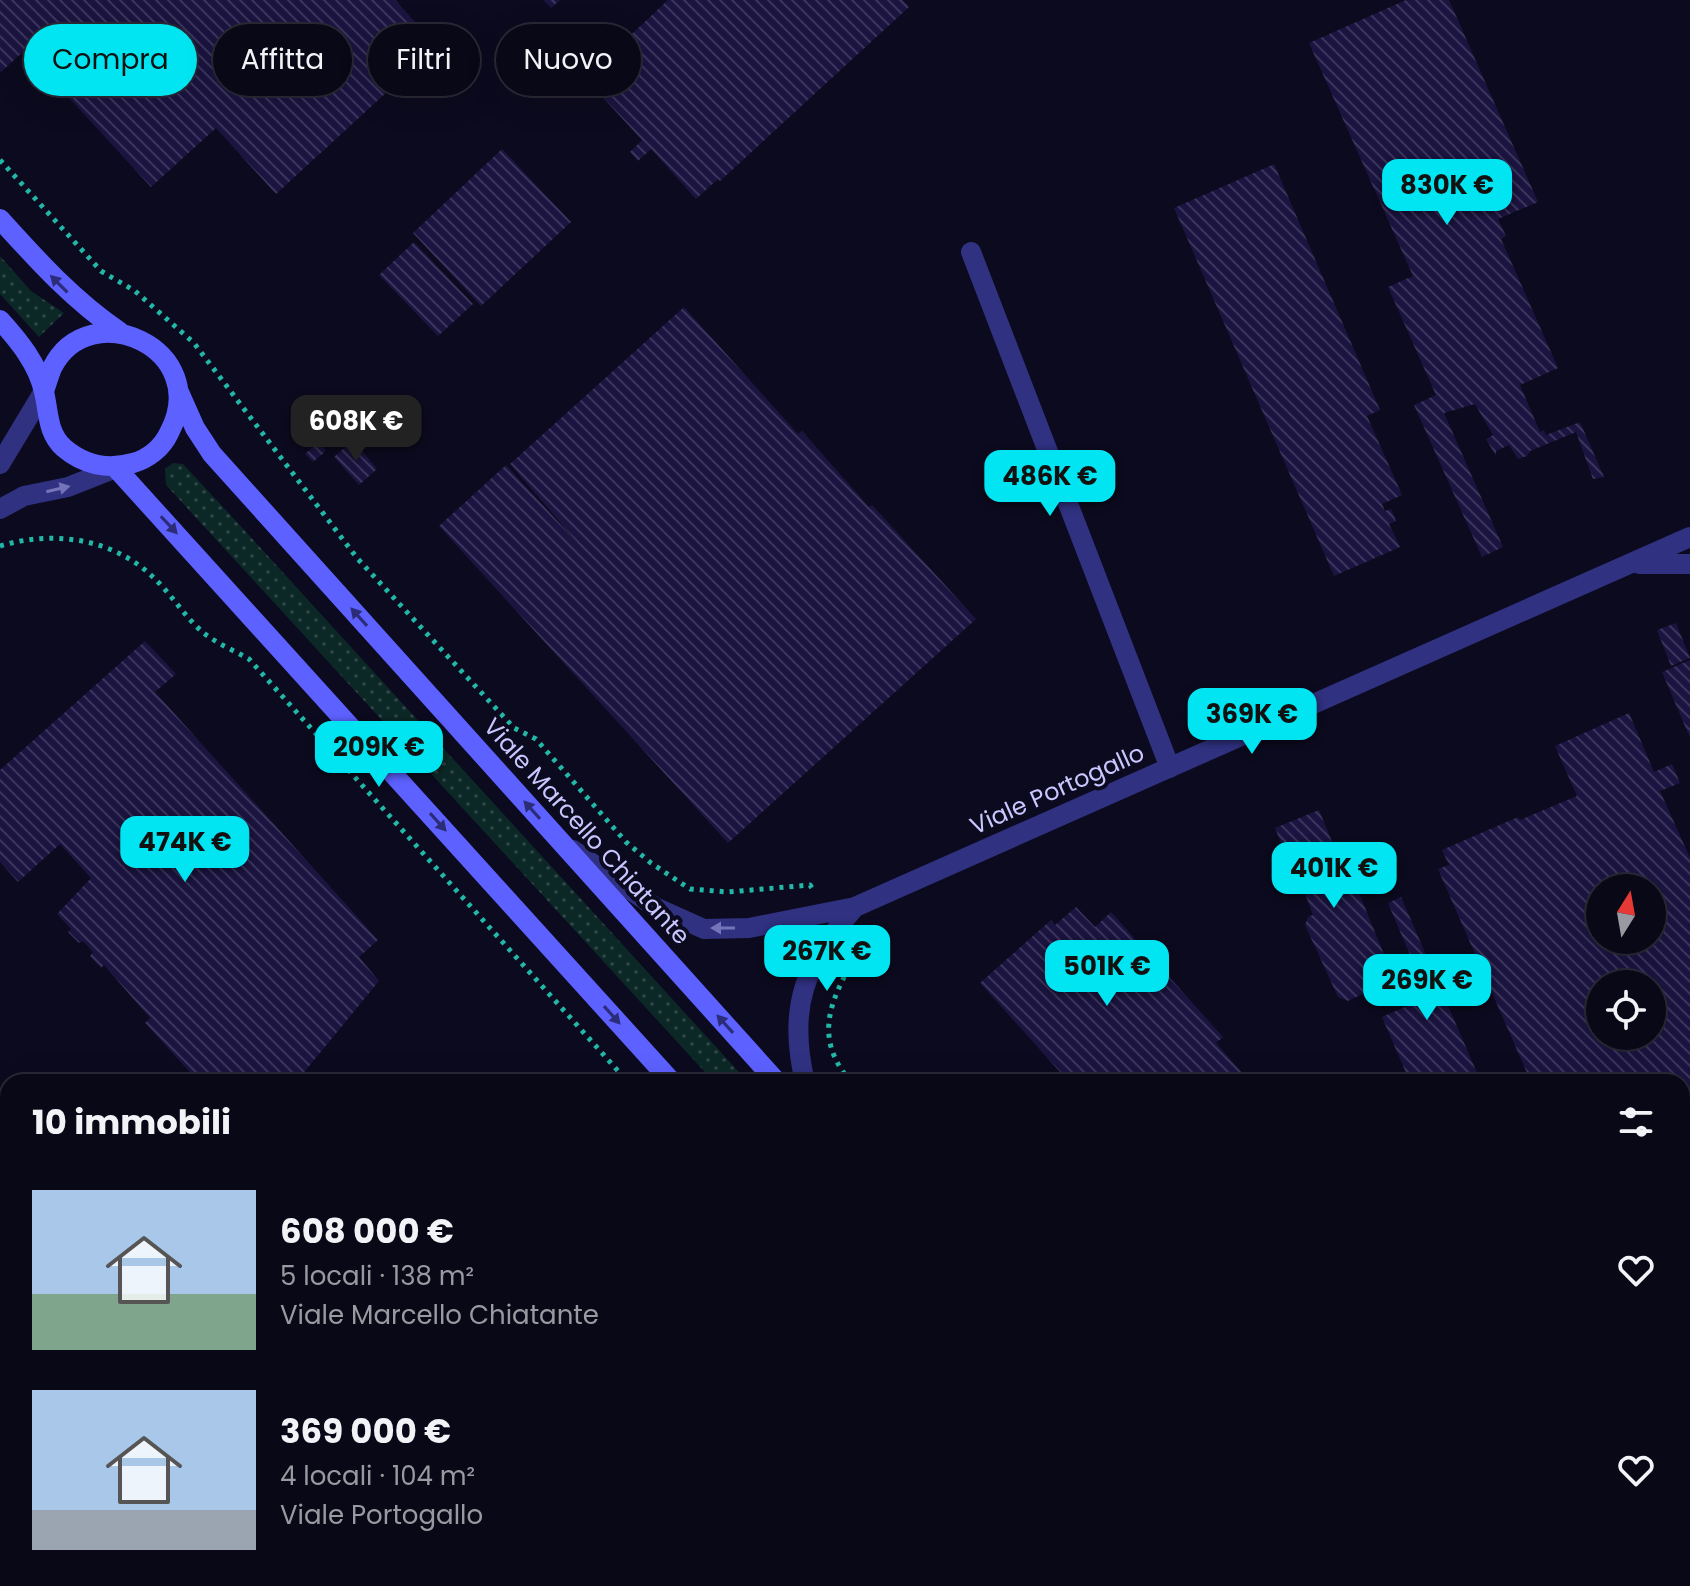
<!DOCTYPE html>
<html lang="it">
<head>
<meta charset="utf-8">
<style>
	body { margin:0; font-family:Poppins,sans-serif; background:#12111f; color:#f1f3f6; height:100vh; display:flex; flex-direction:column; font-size:30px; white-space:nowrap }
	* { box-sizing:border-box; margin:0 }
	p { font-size:26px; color:#999aa1 }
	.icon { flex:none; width:44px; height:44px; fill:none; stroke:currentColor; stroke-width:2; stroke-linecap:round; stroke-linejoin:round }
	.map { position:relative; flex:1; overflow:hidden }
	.panel { position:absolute; left:0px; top:1074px; width:1690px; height:512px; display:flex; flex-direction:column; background:#090816; border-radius:24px 24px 0 0; box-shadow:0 8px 32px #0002,0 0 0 2px #292935 }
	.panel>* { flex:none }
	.banner { position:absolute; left:24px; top:24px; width:800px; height:72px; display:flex; gap:16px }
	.needle { width:52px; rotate:11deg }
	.fabs { position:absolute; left:1586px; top:874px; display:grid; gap:16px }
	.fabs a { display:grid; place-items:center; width:80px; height:80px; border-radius:50%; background:#090816; box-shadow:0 8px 32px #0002,0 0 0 2px #292935; font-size:40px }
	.price { position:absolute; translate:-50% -68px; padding:0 18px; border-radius:16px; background:#00e5f1; color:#111; font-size:26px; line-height:52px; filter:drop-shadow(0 2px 4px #0008) }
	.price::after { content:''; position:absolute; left:50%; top:48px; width:24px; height:18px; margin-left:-12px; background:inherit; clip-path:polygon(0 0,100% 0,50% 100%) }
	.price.current { background:#222; color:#fff }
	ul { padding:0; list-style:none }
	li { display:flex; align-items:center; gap:24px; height:200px; padding:0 32px }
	li span { display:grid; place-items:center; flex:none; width:224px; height:160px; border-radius:0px; color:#555 }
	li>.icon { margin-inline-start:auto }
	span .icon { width:96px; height:96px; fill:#fffc; stroke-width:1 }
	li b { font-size:34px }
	h2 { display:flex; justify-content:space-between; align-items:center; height:96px; padding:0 32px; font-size:34px }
	.tag { padding:0 28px; border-radius:36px; background:#090816; box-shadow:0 8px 32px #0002,0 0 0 2px #292935; font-size:28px; line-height:72px }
	.tag.current { background:#00e5f1; color:#111 }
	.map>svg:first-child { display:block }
	.grass { fill:url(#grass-dots) }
	.building { fill:url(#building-back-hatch); fill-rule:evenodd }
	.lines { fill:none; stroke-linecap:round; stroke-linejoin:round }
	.path { stroke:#22b8a8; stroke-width:5; stroke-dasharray:4 6; stroke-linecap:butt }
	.street { stroke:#303181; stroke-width:20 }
	.secondary { stroke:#5d61ff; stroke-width:20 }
	.oneway { fill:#2c2d78 }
	.oneway2 { fill:#7574ba }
	.labels { text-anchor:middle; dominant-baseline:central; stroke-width:8; stroke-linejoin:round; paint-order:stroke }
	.street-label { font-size:24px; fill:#cac6ff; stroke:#0c0a1e }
</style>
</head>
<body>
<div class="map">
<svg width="1690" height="1586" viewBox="0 0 1690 1586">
	<defs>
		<pattern id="grass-dots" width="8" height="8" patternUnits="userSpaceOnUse" patternTransform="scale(2)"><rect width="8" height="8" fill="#0c2826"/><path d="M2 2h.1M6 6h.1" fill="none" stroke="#2e4647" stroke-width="1.8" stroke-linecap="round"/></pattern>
		<pattern id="building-back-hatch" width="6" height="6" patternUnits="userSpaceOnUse" patternTransform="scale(2)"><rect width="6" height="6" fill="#1b1440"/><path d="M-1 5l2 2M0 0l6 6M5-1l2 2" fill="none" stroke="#3b355d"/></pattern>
	</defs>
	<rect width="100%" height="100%" fill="#0c0a1e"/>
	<path class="grass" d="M0,256L31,291L64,313L39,337L0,294Z
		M173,463L183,464L236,521L748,1082H714L166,485L165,469Z
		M1160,1578H1195L1202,1586H1167Z"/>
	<path class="building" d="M0,0H395L437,46L276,194L216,128L151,187L25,50L1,72L0,70Z
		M543,0H560L551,8Z
		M668,0H903L909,7L720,181L718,179L696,199L651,149L638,161L630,152L642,140L585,78Z
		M1406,0H1449L1538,202L1498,219L1506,236L1501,239L1558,368L1520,385L1540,432L1544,430L1546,435L1580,422L1604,477L1593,479L1576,432L1530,451L1527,456L1518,459L1509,445L1496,451V456L1486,439L1493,435L1475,404L1444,413L1503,547L1482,557L1414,405L1436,395L1388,287L1413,276L1309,43Z
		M502,149L571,222L481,306L413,233Z
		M1274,164L1380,410L1367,416L1402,495L1382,504L1385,511L1391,509L1396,521L1389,524L1400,547L1334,576L1174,208Z
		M414,242L473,304L438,336L379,275Z
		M684,307L798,434L802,431L869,507L872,505L976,619L728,843L439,526L506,465L583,549L510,464Z
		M353,440L377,469L359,485L334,457Z
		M318,442L326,451L313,462L305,454Z
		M1676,623L1690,658L1671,666L1657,630Z
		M145,641L176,674L155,692L378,940L359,957L379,981L296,1082H199L145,1023L150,1018L104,965L101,968L90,956L93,952L83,941L79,943L68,932L71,929L57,914L91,878L60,844L18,882L0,862V770Z
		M1690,660V738L1662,672Z
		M1629,713L1654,772L1672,764L1680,783L1660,791L1690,858V1116L1682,1120V1082H1531L1438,869L1449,865L1442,850L1518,817L1520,820L1577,796L1555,746ZM1600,888H1652V940H1600ZM1600,984H1652V1036H1600Z
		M1319,810L1354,895L1359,893L1394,979L1348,1001L1338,997L1305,925L1308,917L1313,915L1294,864L1290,865L1275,828Z
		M1401,897L1481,1082H1410L1382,1017L1428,997L1388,903Z
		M1076,907L1095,927L1111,912L1223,1037L1216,1043L1250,1082H1069L980,983L1051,920L1055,925Z
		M638,1578H731L723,1586H646Z"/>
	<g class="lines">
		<path class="path" d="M0,160L101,271L135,291L194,343L357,558L514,728L536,739L626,842L651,863L690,889L728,892L810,885L814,891
			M0,546C54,530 114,538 155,579C173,596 186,619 205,634C218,644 235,651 249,659L628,1082
			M851,1082C810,1035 833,995 860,949L855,943
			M1285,1578L1292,1586"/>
		<path class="street" d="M971,252L1170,768
			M0,464L44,391
			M0,509L24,496L68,487L116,468
			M1639,564H1690
			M573,850L655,907L704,929L749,928L855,907L1690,537
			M805,1082C787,1007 805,963 855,907
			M912,1586L914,1578"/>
		<path class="secondary" d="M0,219C38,261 73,300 120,332
			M0,320C19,341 38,364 44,392C49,412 47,433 64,448C84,465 108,470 133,463C148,459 162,448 169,433C214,349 89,293 52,368C49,375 47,383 44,391
			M179,392L195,428L212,454L777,1082
			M116,468L672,1082
			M1125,1578L1132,1586
			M1224,1578L1232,1586"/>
	</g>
	<defs><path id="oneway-solid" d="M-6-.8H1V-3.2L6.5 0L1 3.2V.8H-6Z" transform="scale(2)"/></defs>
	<g class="oneway">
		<use href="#oneway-solid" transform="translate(59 284) rotate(-135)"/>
		<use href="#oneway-solid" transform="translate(169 525) rotate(47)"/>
		<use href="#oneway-solid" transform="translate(359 617) rotate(-132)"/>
		<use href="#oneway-solid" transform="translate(532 810) rotate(-132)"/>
		<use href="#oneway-solid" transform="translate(438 822) rotate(48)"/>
		<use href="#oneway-solid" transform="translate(612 1015) rotate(48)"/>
		<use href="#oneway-solid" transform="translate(725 1024) rotate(-132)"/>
	</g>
	<g class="oneway2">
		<use href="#oneway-solid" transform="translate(58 489) rotate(-13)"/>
		<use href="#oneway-solid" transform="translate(723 928) rotate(180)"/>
	</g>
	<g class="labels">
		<g class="street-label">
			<text transform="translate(1057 789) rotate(-24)">Viale Portogallo</text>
			<text transform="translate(587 831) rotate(48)">Viale Marcello Chiatante</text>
		</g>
	</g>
</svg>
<div class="fabs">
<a><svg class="needle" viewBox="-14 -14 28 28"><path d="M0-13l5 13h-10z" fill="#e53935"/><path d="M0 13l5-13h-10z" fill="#999aa1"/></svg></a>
<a><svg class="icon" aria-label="locate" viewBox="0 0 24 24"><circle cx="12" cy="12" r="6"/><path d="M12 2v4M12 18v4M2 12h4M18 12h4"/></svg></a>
</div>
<b class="price" style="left:1447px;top:227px">830K €</b>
<b class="price current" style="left:356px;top:463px">608K €</b>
<b class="price" style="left:1050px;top:518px">486K €</b>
<b class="price" style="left:1252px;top:756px">369K €</b>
<b class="price" style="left:379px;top:789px">209K €</b>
<b class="price" style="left:185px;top:884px">474K €</b>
<b class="price" style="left:1334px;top:910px">401K €</b>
<b class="price" style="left:827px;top:993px">267K €</b>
<b class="price" style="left:1107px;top:1008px">501K €</b>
<b class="price" style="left:1427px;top:1022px">269K €</b>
<div class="banner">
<a class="tag current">Compra</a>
<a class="tag">Affitta</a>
<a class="tag">Filtri</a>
<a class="tag">Nuovo</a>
</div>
<section class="panel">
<h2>10 immobili<svg class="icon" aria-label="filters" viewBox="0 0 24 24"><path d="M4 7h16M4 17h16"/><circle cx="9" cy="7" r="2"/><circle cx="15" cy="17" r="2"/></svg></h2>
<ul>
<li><span style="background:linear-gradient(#a9c7e8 65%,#7fa58c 0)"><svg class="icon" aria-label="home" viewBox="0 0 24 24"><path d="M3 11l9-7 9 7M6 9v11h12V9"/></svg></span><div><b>608 000 €</b><p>5 locali · 138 m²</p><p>Viale Marcello Chiatante</p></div><svg class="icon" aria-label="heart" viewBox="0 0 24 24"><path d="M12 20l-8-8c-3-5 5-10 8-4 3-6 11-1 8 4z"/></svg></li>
<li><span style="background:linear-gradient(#a9c7e8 75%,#9aa5b1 0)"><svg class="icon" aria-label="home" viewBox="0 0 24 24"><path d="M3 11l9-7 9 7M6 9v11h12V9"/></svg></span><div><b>369 000 €</b><p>4 locali · 104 m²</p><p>Viale Portogallo</p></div><svg class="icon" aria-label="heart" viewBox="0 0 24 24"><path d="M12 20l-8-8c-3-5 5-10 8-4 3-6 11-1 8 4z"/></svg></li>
</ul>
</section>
</div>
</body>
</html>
